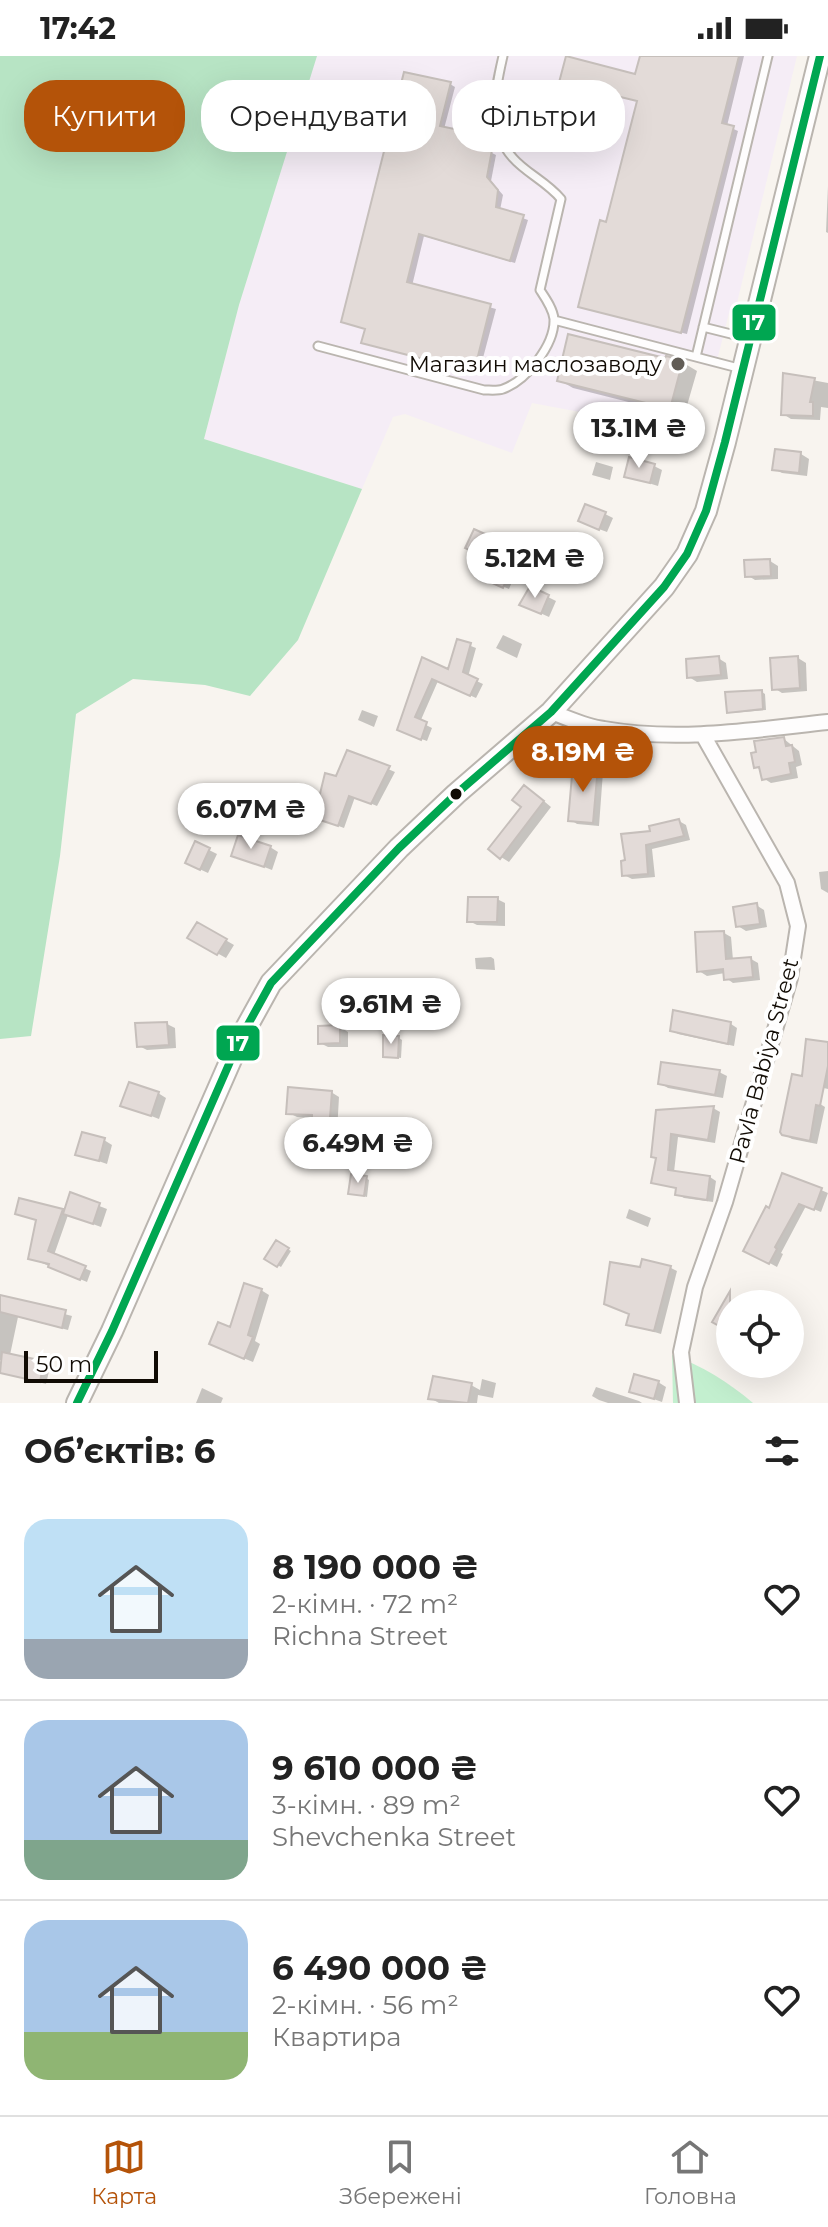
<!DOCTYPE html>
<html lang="uk">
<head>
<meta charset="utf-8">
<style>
	body { margin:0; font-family:Montserrat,sans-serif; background:#f6f6f6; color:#222; height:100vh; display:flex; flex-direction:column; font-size:30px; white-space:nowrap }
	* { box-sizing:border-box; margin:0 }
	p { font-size:26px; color:#767676 }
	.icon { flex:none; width:44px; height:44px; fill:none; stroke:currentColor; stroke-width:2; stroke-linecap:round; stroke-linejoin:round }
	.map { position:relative; height:1347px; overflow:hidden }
	.drawer { display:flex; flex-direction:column; background:#fff; flex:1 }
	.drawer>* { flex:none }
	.top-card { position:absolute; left:24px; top:24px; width:780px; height:72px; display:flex; gap:16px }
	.tools { position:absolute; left:716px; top:1234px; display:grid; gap:16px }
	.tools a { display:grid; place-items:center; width:88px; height:88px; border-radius:50%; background:#fff; box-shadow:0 8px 32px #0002; font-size:40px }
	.scale { position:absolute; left:24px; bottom:20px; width:134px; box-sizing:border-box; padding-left:8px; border:4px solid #110b04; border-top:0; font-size:22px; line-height:28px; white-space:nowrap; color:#110b04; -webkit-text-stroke:6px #fff; paint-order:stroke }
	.price { position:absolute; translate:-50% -68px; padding:0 18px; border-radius:28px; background:#fff; color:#222; font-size:26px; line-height:52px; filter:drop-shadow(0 2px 4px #0008) }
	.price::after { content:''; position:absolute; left:50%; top:48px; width:24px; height:18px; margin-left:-12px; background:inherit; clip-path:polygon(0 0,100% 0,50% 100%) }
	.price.on { background:#b45309; color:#fff }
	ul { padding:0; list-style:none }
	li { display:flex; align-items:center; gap:24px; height:200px; padding:0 24px }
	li+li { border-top:2px solid #e0e0e0 }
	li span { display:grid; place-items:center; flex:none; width:224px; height:160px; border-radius:24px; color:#555 }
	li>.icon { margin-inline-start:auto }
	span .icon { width:96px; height:96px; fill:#fffc; stroke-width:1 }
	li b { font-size:34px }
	h2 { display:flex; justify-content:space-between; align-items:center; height:96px; padding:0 24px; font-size:34px }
	.pill { padding:0 28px; border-radius:32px; background:#fff; box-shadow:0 8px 32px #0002; font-size:28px; line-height:72px }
	.pill.on { background:#b45309; color:#fff }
	.status { display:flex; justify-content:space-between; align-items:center; height:56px; padding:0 40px; background:#fff; direction:ltr }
	.status svg { height:22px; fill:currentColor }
	.menu { display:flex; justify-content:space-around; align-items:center; height:112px; border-top:2px solid #e0e0e0; background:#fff; font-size:22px; color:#767676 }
	.menu a { display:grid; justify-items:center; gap:4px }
	.menu .on { color:#b45309 }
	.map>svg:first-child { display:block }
	.industrial { fill:#f5edf6 }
	.green { fill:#c3efcf }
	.forest { fill:#b7e4c4 }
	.shadow { fill:#0003 }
	.building { fill:#e3dbd8; stroke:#c6bfbb; stroke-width:2 }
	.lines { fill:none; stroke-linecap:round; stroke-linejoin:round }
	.lane-casing { stroke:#bab5af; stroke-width:11 }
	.street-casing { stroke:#bab5af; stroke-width:18 }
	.secondary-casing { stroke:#bab5af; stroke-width:24 }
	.lane { stroke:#fefdfd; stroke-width:7 }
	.street { stroke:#fefdfd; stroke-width:14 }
	.secondary { stroke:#fefdfd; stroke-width:20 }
	.bus-1-casing { stroke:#fff; stroke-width:14 }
	.bus-1 { stroke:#00a651; stroke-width:8 }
	.poi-dot { fill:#625d56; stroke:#fff; stroke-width:3 }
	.bus-dot { fill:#110b04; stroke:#fff; stroke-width:3 }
	.labels { text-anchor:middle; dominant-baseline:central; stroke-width:8; stroke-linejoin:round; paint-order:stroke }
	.poi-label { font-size:22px; fill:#110b04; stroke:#fff; text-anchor:end }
	.street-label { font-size:22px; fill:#110b04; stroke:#fff }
	.line-badge { stroke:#fff; stroke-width:3 }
	.badge-label { font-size:22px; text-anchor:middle; font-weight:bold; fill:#fff }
</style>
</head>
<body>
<div class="status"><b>17:42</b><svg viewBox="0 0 49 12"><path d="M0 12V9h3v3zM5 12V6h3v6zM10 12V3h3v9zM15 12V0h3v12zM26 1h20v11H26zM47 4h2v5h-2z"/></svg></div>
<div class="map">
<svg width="828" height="1347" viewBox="0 0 828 1347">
	<rect width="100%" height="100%" fill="#f8f4ef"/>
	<path class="industrial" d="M316,0H797L736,251L729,257L715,312L683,303L665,372L532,347L512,397L405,358L393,361L362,433L204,383L239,249Z"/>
	<path class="green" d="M672,1299C703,1310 728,1326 753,1347H673Z"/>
	<path class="forest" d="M0,0H317L239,249L204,383L362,433L298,584L250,640L205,629L133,623L76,658L60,800L31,980L0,983Z"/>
	<path class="shadow" d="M642,0H744L727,70L738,75L687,278L586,253L639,46L609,38L596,86L549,71L568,1L637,20Z
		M450,28L455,31L444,73L488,83L486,94L496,99L491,125L503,139L500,154L528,164L515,207L424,180L412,230L496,253L479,317L368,289L367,273L343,265Z
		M529,68L541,72L533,86L523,73Z
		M828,130V177L826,176Z
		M682,306L697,315L684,360L573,332L559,324Z
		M785,319L828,327V352L821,351L820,364L791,363L783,358Z
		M801,398L809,403L807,420L782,417L774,413Z
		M596,406L613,411L610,424L592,419Z
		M654,410L662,414L658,430L626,420Z
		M605,458L613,462L607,476L588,469Z
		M475,475L511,492L506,500L520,507L509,533L488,524L491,502Z
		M558,486L591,506L582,521L549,502Z
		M770,505L778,510V523L755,524L747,519Z
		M548,541L556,545L549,561L529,552Z
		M503,579L522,588L517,602L496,592Z
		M458,585L476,592L468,621L483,628L476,642L438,625L420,666L432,672L427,685L405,677L424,604L449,616Z
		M718,602L726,607L728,623L697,626L689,621Z
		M798,602L806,607L807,635L782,637L774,632Z
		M762,636L765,638L766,654L732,657L729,655Z
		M362,654L378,660L374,671L358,664Z
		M784,683L799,695L802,709L796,711L798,722L771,727L763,722L762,714L755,711Z
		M348,696L395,716L377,750L355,741L344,772L322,764L318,757L280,742L320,745L338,722Z
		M597,712L603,716L599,770L577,768L571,764Z
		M533,736L551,751L509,806L501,801Z
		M679,765L686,769L690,784L652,793L655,821L632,823L624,819L653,777Z
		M270,791L278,796L272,814L233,799Z
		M209,794L217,798L208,817L195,811Z
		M828,815V837L821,833L819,816Z
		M497,843L505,847V870L477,869L469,865Z
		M756,849L764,854L767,871L746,875L738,870Z
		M198,868L234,889L226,902L190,882Z
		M724,877L731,881L733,904L751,903L758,907L760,924L733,927L726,922L725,917L707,920L699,915Z
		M491,901L494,903L495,914L476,913L475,902Z
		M691,962L731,968L737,972L734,990L678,978L672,974Z
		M167,968L175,972L176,992L147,994L139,990Z
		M340,971L348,976V991H328L320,987Z
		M399,982L402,984L401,1002L385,1000Z
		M828,988V1033L811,1029Z
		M719,1016L727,1020L723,1042L668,1032L660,1027Z
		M791,1030L825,1051L817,1088L792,1083L783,1078Z
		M331,1036L339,1041L337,1076L346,1081L345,1102L321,1101L313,1096L314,1062L297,1061L289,1057Z
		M158,1037L166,1042L159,1063L123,1049Z
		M713,1052L720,1056L715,1087L678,1081L674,1116L710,1121L716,1125L713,1146L684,1142L678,1138V1133L653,1126L657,1103L658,1056Z
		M104,1084L112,1089L107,1108L78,1098Z
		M366,1122L369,1124L367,1141L350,1137Z
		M821,1134L828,1137L821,1156L806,1150L781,1197L783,1198L777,1211L746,1194L770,1154Z
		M71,1139L107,1153L101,1171L68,1159L54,1199L91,1215L87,1226L30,1202L38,1165L18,1157L65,1156Z
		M629,1153L651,1162L648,1171L626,1162Z
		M277,1187L291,1195L281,1211L267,1203Z
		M671,1212L677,1215L661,1278L628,1268L641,1213Z
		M261,1234L269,1239L255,1285L260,1288L253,1306L219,1292Z
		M0,1241L72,1260L68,1274L18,1261L10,1299L50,1311L46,1328L0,1316L2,1304H0Z
		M482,1323L496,1327L493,1342L478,1339L477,1347H439L430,1342L471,1329L480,1334Z
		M658,1326L666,1331L662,1346L631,1335Z
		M596,1331L639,1345L642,1347H608L599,1344L592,1340Z
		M202,1332L223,1342L221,1347H196Z"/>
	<path class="building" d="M566,0L635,18L640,0H739L722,67L734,70L681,277L578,251L600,164L606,166L637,45L604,37L591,84L547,72Z
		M404,16L451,26L440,70L483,79L481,92L492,94L487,121L498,134L496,151L524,159L510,205L419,178L407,226L491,248L474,316L361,287L365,273L341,266Z
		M568,278L665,302L666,300L683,304L670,353L557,325Z
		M783,317L815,322L810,346H813V360L781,359Z
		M775,393L801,396L799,417L772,414Z
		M629,401L655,408L650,427L624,421Z
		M585,448L606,456L599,474L578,465Z
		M474,473L507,488L502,496L516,502L503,532L481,522L489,503L465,492Z
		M557,484L585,500L574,519L546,503Z
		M770,503L771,520L745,521L744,504Z
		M530,530L549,539L541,558L519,549Z
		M457,583L471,587L463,616L478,623L470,640L432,623L415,661L427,666L421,684L397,674L422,601L448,613Z
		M719,600L721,619L687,622L686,603Z
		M798,600L800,632L772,634L770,602Z
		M762,634L763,653L727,657L725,636Z
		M784,681L786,690L792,689L795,706L789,707L791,718L762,724L759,711L754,712L751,697L756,696L754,685Z
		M347,694L390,710L371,748L349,740L338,770L314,762L316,756L277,742L282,729L319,742L325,717L336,720Z
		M573,708L598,710L593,767L568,765Z
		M524,729L544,745L500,803L488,793L521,751L512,744Z
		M679,763L684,780L646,789L648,818L622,820L621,805L625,804L621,778L650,775L649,770Z
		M238,779L271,790L264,811L231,800Z
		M195,785L210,792L200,814L185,807Z
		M468,841H498L497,866H467Z
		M757,847L760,868L736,871L733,851Z
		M197,866L227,883L217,899L187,882Z
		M724,875L726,903L751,901L753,921L724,924L723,913L697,916L695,876Z
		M673,954L731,966L728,988L670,975Z
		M167,966L169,989L137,991L135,967Z
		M340,969V987L318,988V970Z
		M383,979L399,980L398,1002L383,1001Z
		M806,983L828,986V1010L820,1050L816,1049L810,1085L782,1079L780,1076L792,1018L802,1020Z
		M661,1006L720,1014L715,1039L658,1028Z
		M129,1026L159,1036L151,1060L120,1050Z
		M288,1031L332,1035L329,1075H338V1098H311L312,1059L286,1058Z
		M714,1050L708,1084L671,1078L668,1114L710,1120L707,1144L675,1139L676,1132L651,1127L656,1102L651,1101L656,1054Z
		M82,1076L105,1082L99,1105L75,1099Z
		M782,1117L822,1132L814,1154L799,1148L775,1191L777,1193L769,1208L743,1195L766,1150L769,1152Z
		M351,1118L367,1120L364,1140L348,1138Z
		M70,1136L100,1147L93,1168L63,1158Z
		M19,1142L63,1153L48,1195L86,1210L80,1224L48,1211L49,1208L28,1203L36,1164L15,1158Z
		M276,1184L289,1192L277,1211L264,1203Z
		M642,1203L671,1210L654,1275L626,1269L629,1258L604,1248L610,1206L640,1211Z
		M244,1227L262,1233L248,1279L253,1281L244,1303L209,1288L218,1266L230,1271Z
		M730,1235V1276L712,1266Z
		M0,1239L66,1254L62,1272L0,1256Z
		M2,1296L44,1305L40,1326L0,1317Z
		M634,1318L659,1325L654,1343L629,1336Z
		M433,1320L472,1327L468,1347L428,1343Z"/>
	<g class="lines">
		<g class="lane-casing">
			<path id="lane" d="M554,264L742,313
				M703,271L747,282
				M318,290L484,334C490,334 498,335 503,333C526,325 555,289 554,263C553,253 546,243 540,234L561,143C547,126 526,117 513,102C486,72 495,35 503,0
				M696,301L768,0"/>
		</g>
		<g class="street-casing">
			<path id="street" d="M551,656C568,662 586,671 604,673C678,686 754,674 828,666
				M687,1347L681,1296L695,1231L725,1146L790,922L798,870L787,827L703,679"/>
		</g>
		<g class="secondary-casing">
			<path id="secondary" d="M77,1347L112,1275L240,983L271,927L399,792L456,738L551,656L664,531L687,498L706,455L725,386L820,0"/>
		</g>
		<use href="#lane" class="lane"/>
		<use href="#street" class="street"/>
		<use href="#secondary" class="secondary"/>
		<g class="bus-1-casing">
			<path id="bus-1" d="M77,1347L112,1275L240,983L271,927L399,792L456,738L551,656L664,531L687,498L706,455L725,386L820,0"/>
		</g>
		<use href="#bus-1" class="bus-1"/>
	</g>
	<circle class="poi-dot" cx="678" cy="308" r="8"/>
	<circle class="bus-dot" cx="456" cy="738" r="7"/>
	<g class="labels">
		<g class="poi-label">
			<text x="662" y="308">Магазин маслозаводу</text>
		</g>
		<g class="street-label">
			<text transform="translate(764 1005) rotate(-75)">Pavla Babiya Street</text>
		</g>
	</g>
	<g class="line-badge">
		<rect x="731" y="247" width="46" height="39" rx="8" fill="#00a651"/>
		<rect x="215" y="968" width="46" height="38" rx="8" fill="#00a651"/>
	</g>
	<g class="badge-label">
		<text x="754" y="274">17</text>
		<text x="238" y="995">17</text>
	</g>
</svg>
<div class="tools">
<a><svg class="icon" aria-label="locate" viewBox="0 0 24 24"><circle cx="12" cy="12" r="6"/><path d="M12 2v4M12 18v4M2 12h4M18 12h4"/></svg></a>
</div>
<div class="scale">50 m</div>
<b class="price" style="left:639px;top:414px">13.1M ₴</b>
<b class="price" style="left:535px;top:544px">5.12M ₴</b>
<b class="price on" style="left:583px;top:738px">8.19M ₴</b>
<b class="price" style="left:251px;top:795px">6.07M ₴</b>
<b class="price" style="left:391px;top:990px">9.61M ₴</b>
<b class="price" style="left:358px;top:1129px">6.49M ₴</b>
<div class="top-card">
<a class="pill on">Купити</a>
<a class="pill">Орендувати</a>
<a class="pill">Фільтри</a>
</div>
</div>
<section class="drawer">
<h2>Об’єктів: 6<svg class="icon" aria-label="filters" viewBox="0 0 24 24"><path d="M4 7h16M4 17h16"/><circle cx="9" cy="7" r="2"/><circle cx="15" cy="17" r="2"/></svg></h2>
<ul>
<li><span style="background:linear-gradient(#bfe0f5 75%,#9aa5b1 0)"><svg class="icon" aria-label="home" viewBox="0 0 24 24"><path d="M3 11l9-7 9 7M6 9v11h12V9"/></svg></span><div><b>8 190 000 ₴</b><p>2-кімн. · 72 m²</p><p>Richna Street</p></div><svg class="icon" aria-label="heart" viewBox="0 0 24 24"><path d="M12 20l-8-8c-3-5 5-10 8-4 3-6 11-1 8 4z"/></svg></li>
<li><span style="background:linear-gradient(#a9c7e8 75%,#7fa58c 0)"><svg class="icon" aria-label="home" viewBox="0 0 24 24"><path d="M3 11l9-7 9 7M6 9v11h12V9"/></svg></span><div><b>9 610 000 ₴</b><p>3-кімн. · 89 m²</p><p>Shevchenka Street</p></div><svg class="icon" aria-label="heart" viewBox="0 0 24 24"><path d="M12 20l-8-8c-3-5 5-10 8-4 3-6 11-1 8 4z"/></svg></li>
<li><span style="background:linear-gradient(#a9c7e8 70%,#8fb573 0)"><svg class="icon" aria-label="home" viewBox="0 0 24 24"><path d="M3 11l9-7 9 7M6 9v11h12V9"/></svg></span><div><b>6 490 000 ₴</b><p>2-кімн. · 56 m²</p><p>Квартира</p></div><svg class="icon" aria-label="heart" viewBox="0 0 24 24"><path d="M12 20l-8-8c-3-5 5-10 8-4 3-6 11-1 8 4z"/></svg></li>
</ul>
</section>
<nav class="menu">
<a class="on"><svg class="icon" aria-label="map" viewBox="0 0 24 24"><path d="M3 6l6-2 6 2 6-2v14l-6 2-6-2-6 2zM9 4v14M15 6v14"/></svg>Карта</a>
<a><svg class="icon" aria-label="saved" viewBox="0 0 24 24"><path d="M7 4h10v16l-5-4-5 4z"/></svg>Збережені</a>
<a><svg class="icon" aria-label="home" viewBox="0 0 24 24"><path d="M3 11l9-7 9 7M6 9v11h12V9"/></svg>Головна</a>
</nav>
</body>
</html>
